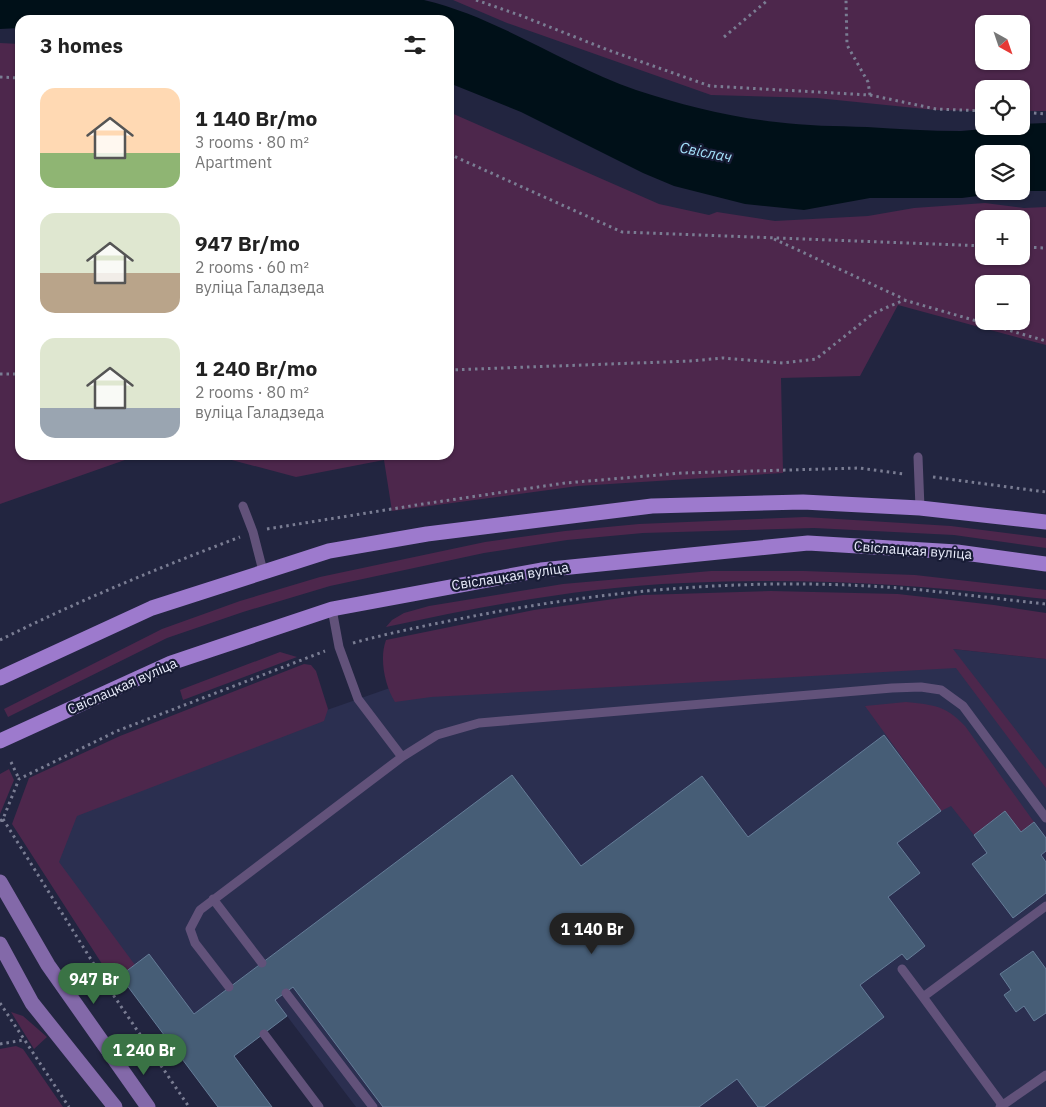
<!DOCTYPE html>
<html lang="en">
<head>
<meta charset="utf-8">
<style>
	body { margin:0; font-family:"IBM Plex Sans",sans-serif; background:#f6f6f6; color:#222; height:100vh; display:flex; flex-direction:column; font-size:19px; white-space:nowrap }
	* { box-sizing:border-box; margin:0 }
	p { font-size:16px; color:#767676 }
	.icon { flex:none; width:28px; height:28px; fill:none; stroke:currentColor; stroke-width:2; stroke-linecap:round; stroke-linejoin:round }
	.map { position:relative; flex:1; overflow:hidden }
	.side { position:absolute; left:15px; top:15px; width:439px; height:445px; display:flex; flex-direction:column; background:#fff; border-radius:15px; box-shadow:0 1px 4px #0004 }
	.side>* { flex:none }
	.needle { width:32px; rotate:140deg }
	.controls { position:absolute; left:975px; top:15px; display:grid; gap:10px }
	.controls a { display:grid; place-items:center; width:55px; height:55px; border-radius:10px; background:#fff; box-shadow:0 1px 4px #0004; font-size:25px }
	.price { position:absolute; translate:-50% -42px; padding:0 11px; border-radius:18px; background:#3a7345; color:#fff; font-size:16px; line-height:32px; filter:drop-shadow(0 1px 2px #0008) }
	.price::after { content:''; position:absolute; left:50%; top:30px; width:15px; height:11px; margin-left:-8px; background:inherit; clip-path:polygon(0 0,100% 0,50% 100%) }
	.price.current { background:#222; color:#fff }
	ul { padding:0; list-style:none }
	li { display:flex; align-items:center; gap:15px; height:125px; padding:0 25px }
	li span { display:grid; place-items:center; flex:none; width:140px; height:100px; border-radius:15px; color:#555 }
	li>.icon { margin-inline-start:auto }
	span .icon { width:60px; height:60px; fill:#fffc; stroke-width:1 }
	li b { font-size:21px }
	h2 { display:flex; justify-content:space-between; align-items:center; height:60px; padding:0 25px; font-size:21px }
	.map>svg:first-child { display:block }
	.built { fill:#2b2f50 }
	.green { fill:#4d274c; fill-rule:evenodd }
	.water { fill:#001018 }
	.building { fill:#465d76; stroke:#657d98 }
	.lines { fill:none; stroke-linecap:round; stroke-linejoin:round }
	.path { stroke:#7a7d93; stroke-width:3; stroke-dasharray:2.5 4; stroke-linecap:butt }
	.lane { stroke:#62527a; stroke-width:9 }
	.secondary { stroke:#8369a9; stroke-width:15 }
	.primary { stroke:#9d7acd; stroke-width:15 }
	.labels { text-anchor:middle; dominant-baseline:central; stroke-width:4.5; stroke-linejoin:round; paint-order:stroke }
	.street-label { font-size:14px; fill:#ebeefd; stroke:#181c35 }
	.water-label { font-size:15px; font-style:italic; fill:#a3e0f9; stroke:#181c35 }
</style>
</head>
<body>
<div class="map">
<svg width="1046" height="1107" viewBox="0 0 1046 1107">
	<rect width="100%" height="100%" fill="#222540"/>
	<path class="built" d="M953,649L1046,659V1107H356L287,1016L234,1056L218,1107L120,976L51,860L66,801L387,689L428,678Z"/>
	<path class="green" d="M453,0H1046V111H1021V89H984V111L935,110L817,98L711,95L507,23ZM984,24H1021V61H984Z
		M0,43L20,44V455H139L0,504Z
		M449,112L659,204L709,215L717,212L775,221L868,216L914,208L985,203L1024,208L1046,207V345L898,305L860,376L781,378L783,473L578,486L392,511L384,460L296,477L213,455H449ZM984,219H1021V256H984ZM984,284H1021V321H984Z
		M805,517L951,526L1046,538V548L954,535L814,528L643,533L567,540L484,553L330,586L243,612L167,638L8,717L4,709L162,629L240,601L320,577L485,542L565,531L639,524Z
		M711,571H804L915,575L1046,590V599C926,585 805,577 684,583C583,587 484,606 386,627L392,620L404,613L429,606L563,584Z
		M771,591L898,594L994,605L1046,613V659L953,649L1046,769V788L956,668L431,697L395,702C385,686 379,659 386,640L534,610L643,595Z
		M280,652L297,657L183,700L180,690Z
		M304,664L311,665L316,671L328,709L324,721L77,816L59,862L135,965L113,981L12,824L29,778L120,736Z
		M906,702C934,705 945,705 965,726L1034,822L1021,832L1005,811L974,835L951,806L941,811L865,706Z
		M9,769L14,780L0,814V774Z
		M11,1012L23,1016L47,1037L34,1049Z
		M16,1046L23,1049L63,1107H0V1049Z"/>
	<path class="water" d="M0,0H424C497,17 564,65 636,90C682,105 728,117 776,122C806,126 837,126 867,127C898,129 930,131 961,131C981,130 1001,126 1021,126V124L1046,123V191H1021V154H984V191H1016L962,198H870L804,210L745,204L674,186L643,173L521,112L449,83V20H20V28L0,29Z"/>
	<path class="building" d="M884,735L941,811L897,843L920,873L888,897L925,946L907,960L902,954L860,985L884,1017L764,1107H758L737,1079L699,1107H383L293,987L275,1000L287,1016L234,1056L272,1107H218L120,976L149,954L194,1014L512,775L581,866L702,776L748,837Z
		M1005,811L1021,832L1034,822L1046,838V851L1041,855L1046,862V893L1013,918L972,864L987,853L974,835Z
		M1033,951L1046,969V1013L1034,1021L1024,1006L1016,1012L1004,995L1011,990L1000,974Z"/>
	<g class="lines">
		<path class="path" d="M476,0L522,16L608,50L710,86L870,95L868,82L847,45L846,0
			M724,37L768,0
			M0,77L20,78
			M870,95L936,109L984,111
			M1021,112L1046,114
			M449,154L622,232L984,246
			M774,239L904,299
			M1021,247L1046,248
			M449,370L690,361L723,358L783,363L816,359L874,313L904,300L1046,341
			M0,374H20
			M933,477L1046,492
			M267,529L423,504L565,483L682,473L859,468L904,474
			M0,640C78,601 158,568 240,537
			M353,643C393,632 433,624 474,616C614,589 757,577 899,588C948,592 997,599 1046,604
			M11,762L19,779
			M3,819L112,993L189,1107
			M0,821L3,819L19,779L117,731L325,651
			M0,1003L69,1107
			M0,1044L24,1040"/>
		<path class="lane" d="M918,457L920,508
			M243,506L253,532L263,571
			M332,609L339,647L358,699L402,757
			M213,899L262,963
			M902,969L923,997
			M229,987L195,943L190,929L200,910L402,757L437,735L479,723L892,688L921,687L941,690L963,706L1046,818
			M286,993L373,1107
			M264,1034L319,1107
			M1003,1106L923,997L1046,906
			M1000,1107L1046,1075"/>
		<path class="secondary" d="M0,882L48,965L148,1107
			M0,944L32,1003L115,1107"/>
		<path class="primary" d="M0,678L152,608L329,551L427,534L652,506L803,502L920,508L1046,522
			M0,741L171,663L332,609L541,570L808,543L957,552L1046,564"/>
	</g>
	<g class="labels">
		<g class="street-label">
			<text transform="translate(913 550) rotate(4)">Свіслацкая вуліца</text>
			<text transform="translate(510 576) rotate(-9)">Свіслацкая вуліца</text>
			<text transform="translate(122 686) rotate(-24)">Свіслацкая вуліца</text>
		</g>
		<g class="water-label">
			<text transform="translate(706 152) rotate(11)">Свіслач</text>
		</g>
	</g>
</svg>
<div class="controls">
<a><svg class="needle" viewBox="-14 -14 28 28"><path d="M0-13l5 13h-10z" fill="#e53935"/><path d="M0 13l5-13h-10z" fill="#767676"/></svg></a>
<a><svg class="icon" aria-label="locate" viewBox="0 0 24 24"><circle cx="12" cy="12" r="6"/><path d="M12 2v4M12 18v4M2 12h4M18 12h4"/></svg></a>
<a><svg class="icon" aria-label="layers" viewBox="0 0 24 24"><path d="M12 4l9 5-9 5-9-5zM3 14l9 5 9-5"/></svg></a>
<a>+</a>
<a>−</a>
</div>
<b class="price current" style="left:592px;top:955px">1 140 Br</b>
<b class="price" style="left:94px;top:1005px">947 Br</b>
<b class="price" style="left:144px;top:1076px">1 240 Br</b>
<section class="side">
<h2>3 homes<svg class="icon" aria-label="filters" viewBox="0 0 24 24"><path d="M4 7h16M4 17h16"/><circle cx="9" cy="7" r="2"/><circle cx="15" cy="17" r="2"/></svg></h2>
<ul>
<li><span style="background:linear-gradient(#ffd9b3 65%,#8fb573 0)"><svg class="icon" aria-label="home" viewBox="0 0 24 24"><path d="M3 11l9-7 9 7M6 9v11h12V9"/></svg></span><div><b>1 140 Br/mo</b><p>3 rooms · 80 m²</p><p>Apartment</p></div></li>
<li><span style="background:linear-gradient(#dfe7d0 60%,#b9a48a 0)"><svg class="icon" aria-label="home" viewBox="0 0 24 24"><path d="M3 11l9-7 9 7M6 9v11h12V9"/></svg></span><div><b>947 Br/mo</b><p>2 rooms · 60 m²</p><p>вуліца Галадзеда</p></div></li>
<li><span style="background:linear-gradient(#dfe7d0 70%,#9aa5b1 0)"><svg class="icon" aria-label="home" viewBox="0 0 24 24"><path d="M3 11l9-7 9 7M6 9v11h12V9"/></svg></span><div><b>1 240 Br/mo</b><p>2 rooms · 80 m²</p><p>вуліца Галадзеда</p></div></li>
</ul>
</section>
</div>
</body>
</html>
